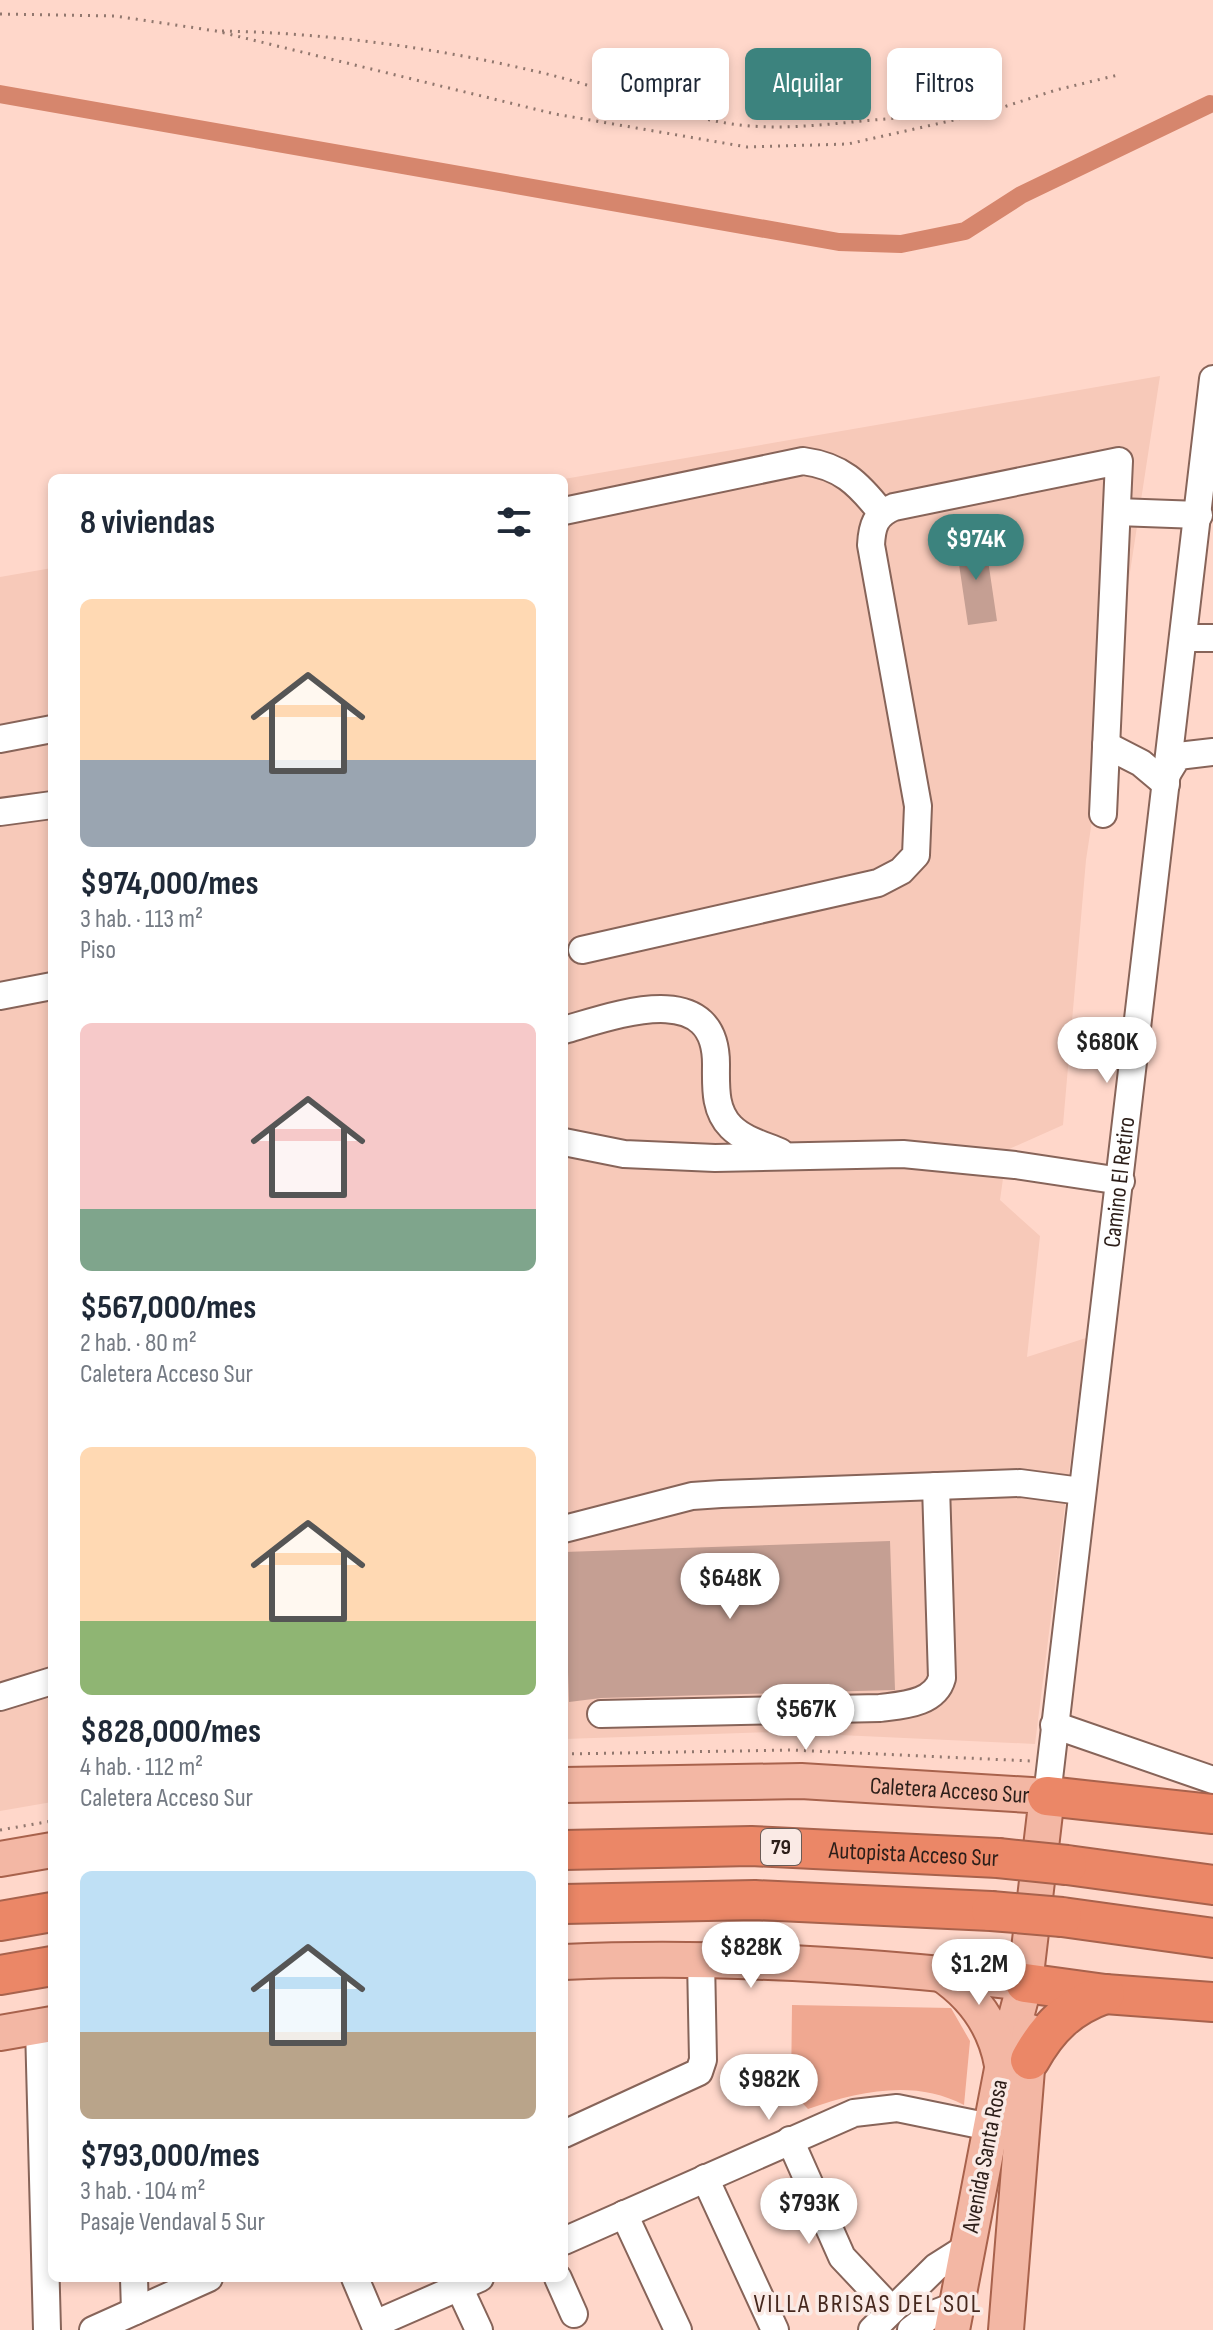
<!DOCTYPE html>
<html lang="es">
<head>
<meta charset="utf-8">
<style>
	body { margin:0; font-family:"Sofia Sans Condensed",sans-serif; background:#f2f2f3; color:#1f2937; height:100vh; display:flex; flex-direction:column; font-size:30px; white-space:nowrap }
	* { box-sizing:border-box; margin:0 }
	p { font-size:26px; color:#747a83 }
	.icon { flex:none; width:44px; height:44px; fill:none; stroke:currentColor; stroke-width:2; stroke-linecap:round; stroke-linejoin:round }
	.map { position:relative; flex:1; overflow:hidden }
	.side { position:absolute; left:48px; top:474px; width:520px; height:1808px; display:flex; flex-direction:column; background:#fff; border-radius:12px; box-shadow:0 4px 12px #0003 }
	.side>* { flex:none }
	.top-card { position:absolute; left:592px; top:48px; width:500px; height:72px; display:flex; gap:16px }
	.price { position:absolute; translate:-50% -68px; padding:0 18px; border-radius:28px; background:#fff; color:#222; font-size:26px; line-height:52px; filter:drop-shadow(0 2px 4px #0008) }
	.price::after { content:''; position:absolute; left:50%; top:48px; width:24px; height:18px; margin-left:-12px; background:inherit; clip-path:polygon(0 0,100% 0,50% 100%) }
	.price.selected { background:#3c837e; color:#fff }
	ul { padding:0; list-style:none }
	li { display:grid; align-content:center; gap:16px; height:424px; padding:0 32px }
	li span { display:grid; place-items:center; height:248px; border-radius:12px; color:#555 }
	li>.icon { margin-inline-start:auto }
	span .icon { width:144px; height:144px; fill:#fffc; stroke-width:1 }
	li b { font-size:34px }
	h2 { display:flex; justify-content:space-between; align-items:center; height:96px; padding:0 32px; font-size:34px }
	.pill { padding:0 28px; border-radius:12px; background:#fff; box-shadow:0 4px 12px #0003; font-size:28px; line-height:72px }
	.pill.selected { background:#3c837e; color:#fff }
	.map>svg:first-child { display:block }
	.built { fill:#f7c9b9 }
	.green { fill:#f0a891 }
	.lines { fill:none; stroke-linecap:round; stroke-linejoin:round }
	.canal { stroke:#d6866d; stroke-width:18 }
	.building { fill:#c59f93 }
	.minor-casing { stroke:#876459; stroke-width:30 }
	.major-casing { stroke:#a8624c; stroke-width:38 }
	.highway-casing { stroke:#a8624c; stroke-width:42 }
	.path { stroke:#91776e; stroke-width:3; stroke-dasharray:2 6; stroke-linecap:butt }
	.minor { stroke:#fff; stroke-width:26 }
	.major { stroke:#f3b7a4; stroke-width:34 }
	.highway { stroke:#eb8767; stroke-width:38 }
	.highway-bridge-casing { stroke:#a8624c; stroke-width:42; stroke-linecap:butt }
	.highway-bridge { stroke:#eb8767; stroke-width:38 }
	.labels { text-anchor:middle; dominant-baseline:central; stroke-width:7; stroke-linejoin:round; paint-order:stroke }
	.shield { fill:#faeae5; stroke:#6a5b56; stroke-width:2 }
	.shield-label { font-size:22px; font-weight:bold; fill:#2c1e19 }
	.street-label { font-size:24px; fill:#2c1e19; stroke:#faeae5 }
	.neighbourhood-label { font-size:26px; letter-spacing:2px; fill:#46281e; stroke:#faeae5 }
</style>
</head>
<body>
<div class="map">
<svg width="1213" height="2330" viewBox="0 0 1213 2330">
	<rect width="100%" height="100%" fill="#ffd7ca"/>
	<path class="built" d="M1160,376L1086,860L1063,1125L1007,1150L1000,1200L1040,1236L1027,1357L1086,1338L1035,1744L775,1732L564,1739V479Z
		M52,568V1802L0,1811V577Z"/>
	<path class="green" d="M792,2005L951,2008L970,2041L964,2105C915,2079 859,2091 808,2109L791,2091Z"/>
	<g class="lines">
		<path class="canal" d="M0,94L839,242L901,244L965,231L1021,195L1210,104"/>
	</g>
	<path class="building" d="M985,540L997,621L968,625L956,544Z
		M890,1541L895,1690L601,1698L569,1702L564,1552Z"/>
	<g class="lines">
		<g class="minor-casing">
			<g id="minor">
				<path d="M564,511L803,461C841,466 858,483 881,512"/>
				<path d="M1117,512L1199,515"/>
				<path d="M1184,638H1213"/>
				<path d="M0,739L52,729"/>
				<path d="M1106,745L1141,763L1166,784"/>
				<path d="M1167,774L1178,756L1213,752"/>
				<path d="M0,812L52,805"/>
				<path d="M582,950L878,883L901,871L916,855L918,806L871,545C872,526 875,515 894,507L1119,461L1103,814"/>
				<path d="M0,996L52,986"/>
				<path d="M564,1030C613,1016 716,977 716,1064C716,1086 714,1110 731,1127C744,1140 764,1145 780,1152"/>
				<path d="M564,1142L624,1154L715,1158L903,1154L1015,1165L1121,1181"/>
				<path d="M564,1529L692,1496L721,1494L1020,1483L1081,1491"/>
				<path d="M0,1697L52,1681"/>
				<path d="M601,1714L880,1708C902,1705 935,1704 942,1678L936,1486"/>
				<path d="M1054,1725L1213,1780"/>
				<path id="s1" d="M1047,1796L1213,379"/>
				<path d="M39,2027L47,2330"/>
				<path d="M564,2134L699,2072L703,2060L701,1960"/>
				<path d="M790,2140L842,2257L892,2310"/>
				<path d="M705,2178L775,2330"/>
				<path d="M624,2214L678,2330"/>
				<path d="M564,2241L854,2113L897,2108L990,2127"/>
				<path d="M134,2278L135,2311"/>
				<path d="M355,2278L377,2330"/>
				<path d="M558,2278L574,2314"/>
				<path d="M459,2287L479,2330"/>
				<path d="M375,2324L480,2278"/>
				<path d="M93,2330L209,2278"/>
				<path d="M872,2330L936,2267L966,2248"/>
				<path d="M911,2330L931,2315L957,2305"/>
			</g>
		</g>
		<g class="major-casing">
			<g id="major">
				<path id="s2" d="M564,1785L801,1781L1047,1796L1025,1983L1002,2069L952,2330"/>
				<path d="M0,1859L52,1850"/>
				<path d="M564,1962C718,1955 872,1965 1025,1983"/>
				<path d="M940,1973C973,1995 995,2025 1002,2065"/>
				<path d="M0,2033L52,2024"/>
				<path d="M1006,2330L1030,2032"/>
			</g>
		</g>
		<g class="highway-casing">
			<g id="highway">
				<path d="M1047,1796L1213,1814"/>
				<path id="s3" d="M564,1850L751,1846L998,1858"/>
				<path d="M1067,1865L1213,1885"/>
				<path d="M564,1904L755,1900L991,1911"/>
				<path d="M1062,1917L1213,1938"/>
				<path d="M0,1921L52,1912"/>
				<path d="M0,1975L52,1966"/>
				<path d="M1025,1983L1105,1994L1213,2002"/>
				<path d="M1030,2060C1048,2027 1069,2007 1105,1994"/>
			</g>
		</g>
		<path class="path" d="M0,14L115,16L216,31L555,114L747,147L848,144L985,113L1056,90L1118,75
			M222,31C330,33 446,49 551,75C610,90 666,113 726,123C804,136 878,112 955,118
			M564,1754L792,1750L1031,1761
			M0,1830L52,1821"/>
		<use href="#minor" class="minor"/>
		<use href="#major" class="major"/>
		<use href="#highway" class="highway"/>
		<g class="highway-bridge-casing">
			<path id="highway-bridge" d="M998,1858L1067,1865
				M991,1911L1062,1917"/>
		</g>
		<use href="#highway-bridge" class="highway-bridge"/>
	</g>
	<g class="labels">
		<rect class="shield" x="761" y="1829" width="40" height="36" rx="6"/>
		<g class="shield-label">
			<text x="781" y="1847">79</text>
		</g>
		<g class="street-label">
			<text stroke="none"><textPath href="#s1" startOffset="618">Camino El Retiro</textPath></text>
			<text stroke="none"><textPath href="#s2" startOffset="386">Caletera Acceso Sur</textPath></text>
			<text stroke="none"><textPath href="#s3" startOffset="350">Autopista Acceso Sur</textPath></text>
			<text transform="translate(985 2156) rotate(-79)">Avenida Santa Rosa</text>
		</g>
		<g class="neighbourhood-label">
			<text x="868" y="2304">VILLA BRISAS DEL SOL</text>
		</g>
	</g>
</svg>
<b class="price selected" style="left:976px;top:582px">$974K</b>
<b class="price" style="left:1107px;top:1085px">$680K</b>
<b class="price" style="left:730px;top:1621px">$648K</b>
<b class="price" style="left:806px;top:1752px">$567K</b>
<b class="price" style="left:751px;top:1990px">$828K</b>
<b class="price" style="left:979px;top:2007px">$1.2M</b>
<b class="price" style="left:769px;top:2122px">$982K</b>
<b class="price" style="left:809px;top:2246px">$793K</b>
<div class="top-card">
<a class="pill">Comprar</a>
<a class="pill selected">Alquilar</a>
<a class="pill">Filtros</a>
</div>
<section class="side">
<h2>8 viviendas<svg class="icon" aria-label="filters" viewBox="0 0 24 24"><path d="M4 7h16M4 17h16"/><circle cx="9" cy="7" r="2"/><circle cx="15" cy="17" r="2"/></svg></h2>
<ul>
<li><span style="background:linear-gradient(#ffd9b3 65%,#9aa5b1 0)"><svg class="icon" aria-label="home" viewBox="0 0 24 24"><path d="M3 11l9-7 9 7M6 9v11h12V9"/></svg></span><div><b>$974,000/mes</b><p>3 hab. · 113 m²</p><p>Piso</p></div></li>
<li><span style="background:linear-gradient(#f6c9c9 75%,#7fa58c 0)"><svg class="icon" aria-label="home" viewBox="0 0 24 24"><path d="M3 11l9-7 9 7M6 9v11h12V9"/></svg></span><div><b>$567,000/mes</b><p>2 hab. · 80 m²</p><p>Caletera Acceso Sur</p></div></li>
<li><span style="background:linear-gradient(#ffd9b3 70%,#8fb573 0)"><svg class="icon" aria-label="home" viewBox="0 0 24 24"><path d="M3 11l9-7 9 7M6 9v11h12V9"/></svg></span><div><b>$828,000/mes</b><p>4 hab. · 112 m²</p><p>Caletera Acceso Sur</p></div></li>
<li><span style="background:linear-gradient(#bfe0f5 65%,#b9a48a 0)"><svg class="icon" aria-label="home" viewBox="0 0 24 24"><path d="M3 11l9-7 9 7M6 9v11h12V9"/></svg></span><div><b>$793,000/mes</b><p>3 hab. · 104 m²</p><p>Pasaje Vendaval 5 Sur</p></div></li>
</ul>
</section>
</div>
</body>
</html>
